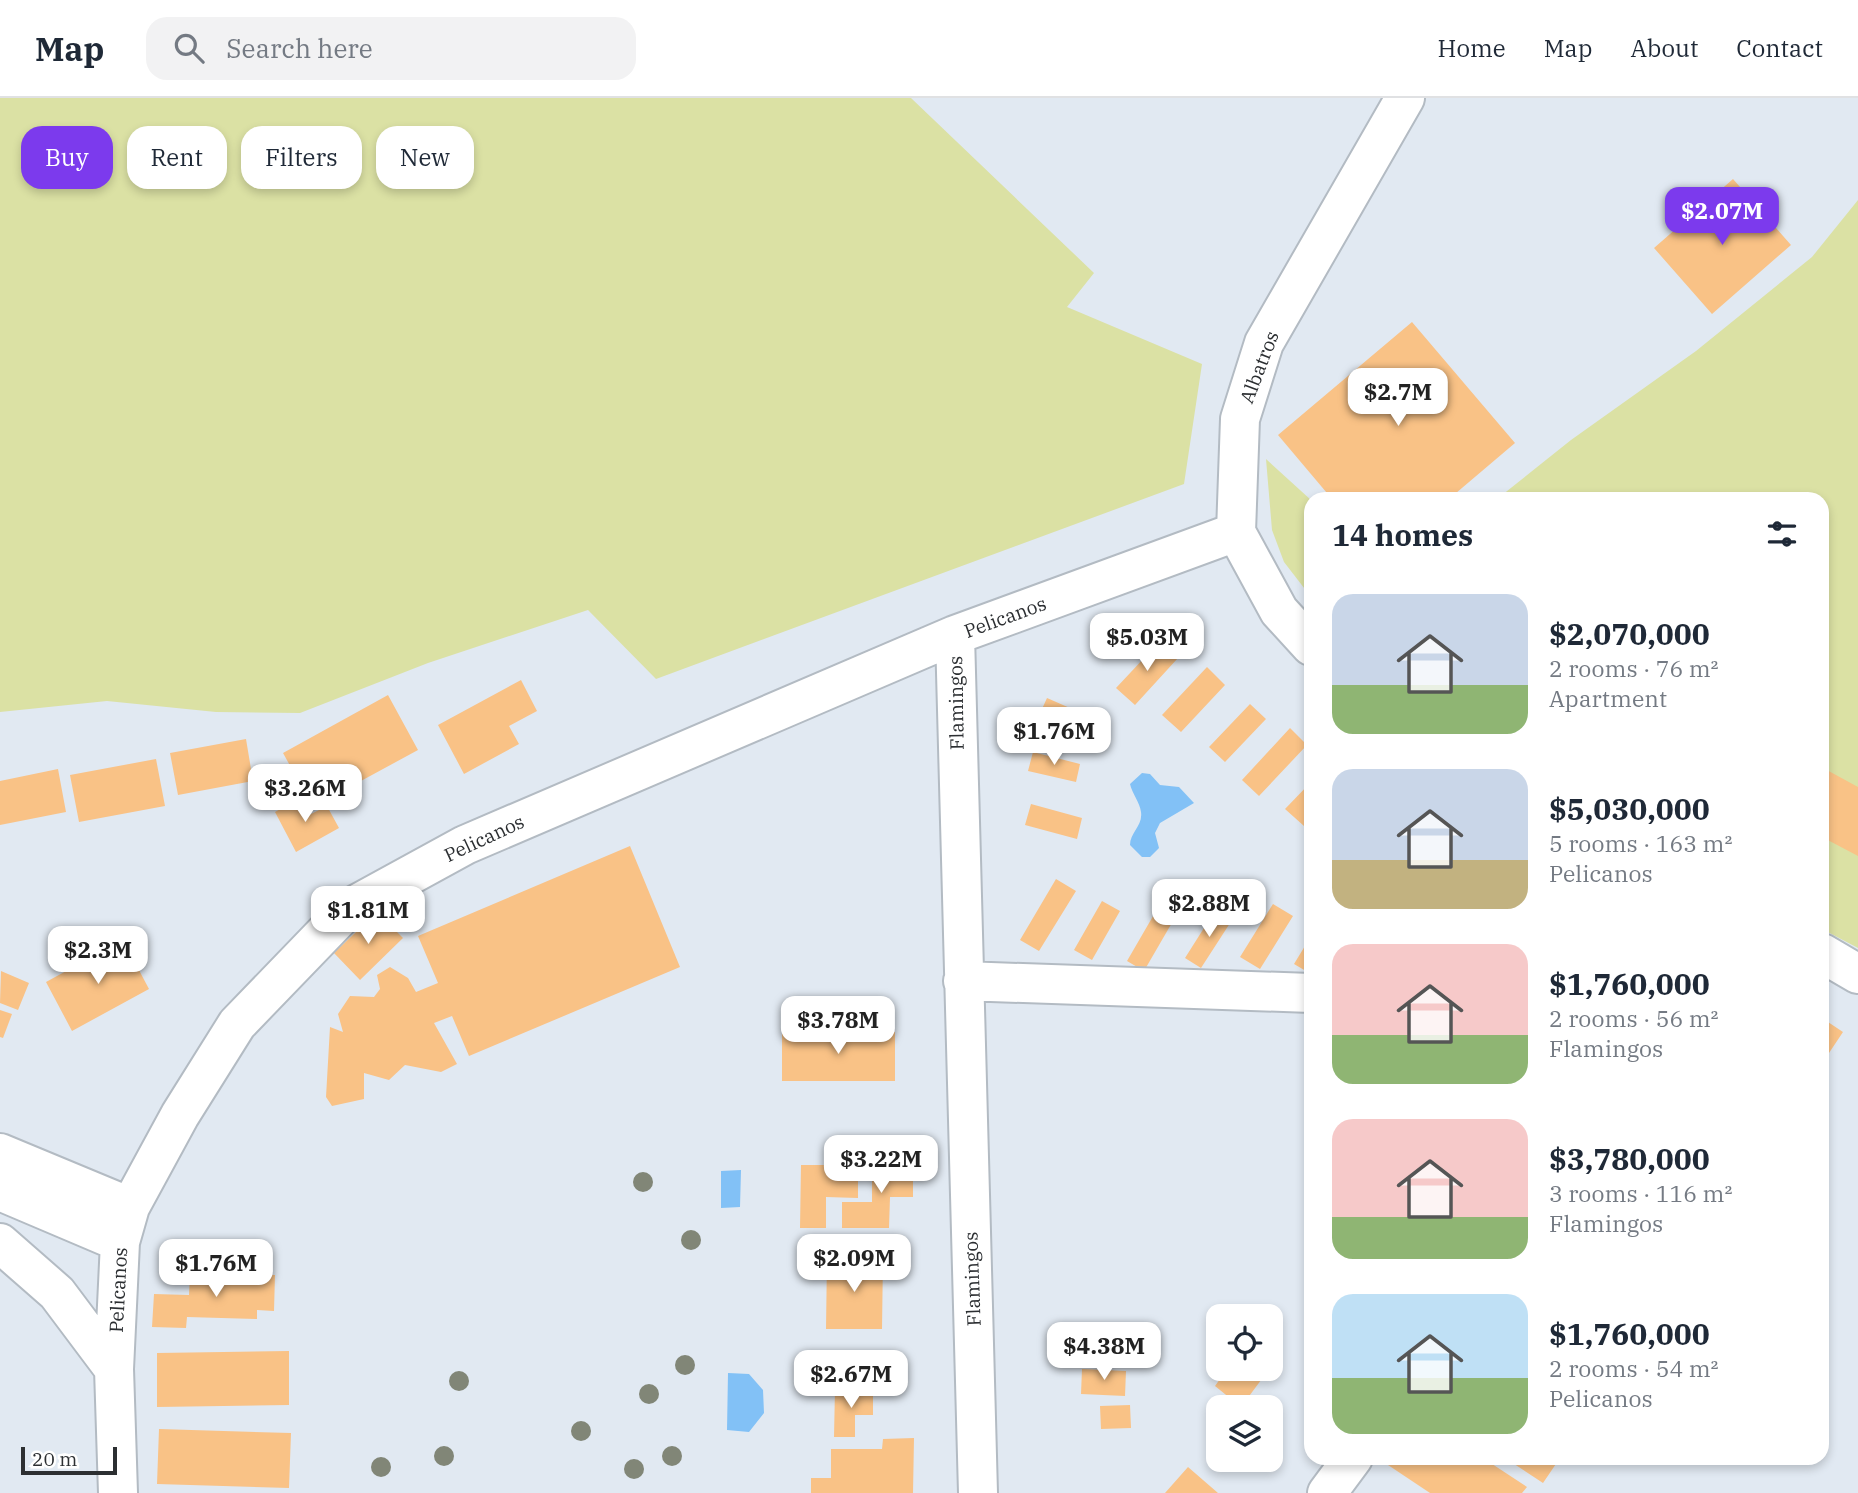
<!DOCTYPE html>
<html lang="en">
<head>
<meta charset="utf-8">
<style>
	body { margin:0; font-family:"IBM Plex Serif",serif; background:#f2f2f3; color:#1f2937; height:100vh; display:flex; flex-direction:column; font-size:26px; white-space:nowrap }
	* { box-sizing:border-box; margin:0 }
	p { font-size:23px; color:#747a83 }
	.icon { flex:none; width:38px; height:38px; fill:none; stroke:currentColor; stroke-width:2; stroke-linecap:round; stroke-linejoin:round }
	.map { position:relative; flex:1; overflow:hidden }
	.panel { position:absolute; left:1304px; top:394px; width:525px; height:973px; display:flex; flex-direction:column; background:#fff; border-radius:21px; box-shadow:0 4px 10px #0003 }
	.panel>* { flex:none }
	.banner { position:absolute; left:21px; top:28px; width:665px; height:63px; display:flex; gap:14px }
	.tools { position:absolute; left:1206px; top:1206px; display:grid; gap:14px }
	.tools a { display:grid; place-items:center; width:77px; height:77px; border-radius:14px; background:#fff; box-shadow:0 4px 10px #0003; font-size:35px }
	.scale { position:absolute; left:21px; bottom:18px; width:96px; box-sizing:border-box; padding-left:7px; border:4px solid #2c2f32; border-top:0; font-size:19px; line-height:24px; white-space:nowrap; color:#2c2f32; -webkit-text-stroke:5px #fff; paint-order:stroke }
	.price { position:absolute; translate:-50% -60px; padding:0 16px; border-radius:14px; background:#fff; color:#222; font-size:23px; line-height:46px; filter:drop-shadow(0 2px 4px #0008) }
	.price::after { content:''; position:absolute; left:50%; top:42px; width:21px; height:16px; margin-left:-10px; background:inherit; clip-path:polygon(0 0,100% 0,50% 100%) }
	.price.current { background:#7c3aed; color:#fff }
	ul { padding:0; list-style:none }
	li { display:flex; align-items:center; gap:21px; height:175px; padding:0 28px }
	li span { display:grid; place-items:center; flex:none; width:196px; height:140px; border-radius:21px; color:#555 }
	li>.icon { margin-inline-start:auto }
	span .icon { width:84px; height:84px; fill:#fffc; stroke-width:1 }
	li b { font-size:30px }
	h2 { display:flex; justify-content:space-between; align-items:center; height:84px; padding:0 28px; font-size:30px }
	.tag { padding:0 24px; border-radius:21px; background:#fff; box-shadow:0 4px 10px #0003; font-size:24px; line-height:63px }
	.tag.current { background:#7c3aed; color:#fff }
	header { display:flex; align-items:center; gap:42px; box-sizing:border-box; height:98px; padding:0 35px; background:#fff; border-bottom:2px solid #e0e1e3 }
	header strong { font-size:33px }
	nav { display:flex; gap:38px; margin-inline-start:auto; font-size:24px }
	.search { width:490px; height:63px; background:#f2f2f3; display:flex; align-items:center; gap:18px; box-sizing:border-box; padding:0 24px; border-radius:21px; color:#747a83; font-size:26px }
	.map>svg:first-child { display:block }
	.green { fill:#dbe1a4 }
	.water { fill:#82c1f6 }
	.building { fill:#f9c286 }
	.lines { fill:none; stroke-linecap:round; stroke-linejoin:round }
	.minor-casing { stroke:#b3bbc3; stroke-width:42 }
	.minor { stroke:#fff; stroke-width:38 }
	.tree { fill:#818677 }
	.labels { text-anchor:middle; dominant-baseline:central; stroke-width:6; stroke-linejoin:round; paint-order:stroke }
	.street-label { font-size:19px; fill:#2c2f32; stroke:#fff }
</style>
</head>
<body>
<header>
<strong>Map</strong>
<div class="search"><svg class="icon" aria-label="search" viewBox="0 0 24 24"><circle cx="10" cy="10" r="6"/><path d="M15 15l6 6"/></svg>Search here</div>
<nav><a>Home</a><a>Map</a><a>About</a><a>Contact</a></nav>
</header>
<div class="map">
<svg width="1858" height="1395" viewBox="0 0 1858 1395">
	<rect width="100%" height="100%" fill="#e1e9f2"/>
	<path class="green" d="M0,0H911L1094,175L1067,209L1202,266L1184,386L656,581L588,512L428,565L300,615L216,614L107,603L0,614Z
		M1858,102V850L1822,831V401H1497L1571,342L1696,253L1812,159Z
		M1266,361L1311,402V499L1284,464L1272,432Z"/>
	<path class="water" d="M1142,675L1150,676L1160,687L1179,689L1194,705L1160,725L1155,735L1159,750L1150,759H1142L1130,747C1130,734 1143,728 1141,714C1140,705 1132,695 1130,686Z
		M741,1072L740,1109L721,1110V1073Z
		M728,1275L749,1276L763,1292L764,1315L749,1334L727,1332Z"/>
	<path class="building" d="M1733,81L1791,147L1712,216L1654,150Z
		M1412,224L1515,345L1449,401H1332L1278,337Z
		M1160,543L1178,560L1135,607L1116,590Z
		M1207,569L1225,587L1181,634L1162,617Z
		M521,582L537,613L509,628L519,646L464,676L438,627Z
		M388,597L418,652L313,709L283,655Z
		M1047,600L1079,614L1069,636L1037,622Z
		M1250,606L1266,621L1225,664L1209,649Z
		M1290,630L1307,647L1259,698L1242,682Z
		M246,641L253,683L178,697L170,655Z
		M1033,654L1080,666L1076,684L1028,673Z
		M156,661L165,708L79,724L70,677Z
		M58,671L66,714L0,727V683Z
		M1825,671L1858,689V758L1822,739V678Z
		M1311,684V721L1304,728L1285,711Z
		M298,701L307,718L327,708L339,730L296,754L275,714Z
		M1031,706L1082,720L1077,741L1025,727Z
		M630,748L680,869L469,958L452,918L434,925L457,966L441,974L405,967L389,982L364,975V1001L332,1008L326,999L330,929L343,934L338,916L350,898L374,899L380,891L377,877L390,869L408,880L416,894L438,885L418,838Z
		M1056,781L1076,793L1039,853L1020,842Z
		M1102,803L1120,813L1092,862L1074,852Z
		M1273,806L1293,818L1260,871L1240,859Z
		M1216,811L1232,822L1201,870L1185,860Z
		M1156,813L1173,823L1144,873L1127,863Z
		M377,814L403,840L360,882L334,855Z
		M1311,838V876L1294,866Z
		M123,842L149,891L72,933L46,884Z
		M1,873L29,885L18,912L0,905Z
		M0,912L12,916L3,940L0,939Z
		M1822,920L1843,934L1829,955L1822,950Z
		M782,933L895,934V983H782Z
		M872,1062H913V1099H890L889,1130H842V1104H872Z
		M801,1067H858V1100L826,1099V1130H800Z
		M827,1160H883L882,1231H826Z
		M190,1175L275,1177L274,1213L257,1212V1221L187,1219L186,1230L152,1229L154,1196L189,1197Z
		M289,1253V1307L157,1309V1255Z
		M1228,1270H1270L1241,1309L1215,1288Z
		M1082,1271L1126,1273L1125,1298L1081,1296Z
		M835,1291H873V1317H855V1339H834Z
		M1130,1307L1131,1330L1101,1331L1100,1308Z
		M159,1331L291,1335L289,1390L157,1386Z
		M914,1340L913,1395H811V1380H831V1351H882L883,1341Z
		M1393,1360H1483L1527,1389L1522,1395H1430L1388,1367Z
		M1505,1360H1560L1543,1385Z
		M1188,1369L1218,1395H1165Z"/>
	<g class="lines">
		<g class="minor-casing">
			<path id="minor" d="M955,537L978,1395
				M1311,548L1279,513L1236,434L1240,321L1264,245L1405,0
				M1822,855L1858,876
				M963,883L1311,895
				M0,1055L130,1109
				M0,1093L120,1144
				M0,1145L57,1195L114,1271
				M118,1395L114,1271L120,1144L130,1109L180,1017L237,926L348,811L465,747L955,537L1236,434
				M1327,1395L1353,1360"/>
		</g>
		<use href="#minor" class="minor"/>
	</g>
	<g class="tree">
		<circle cx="643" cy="1084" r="10"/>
		<circle cx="691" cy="1142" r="10"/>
		<circle cx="685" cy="1267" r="10"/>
		<circle cx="459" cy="1283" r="10"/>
		<circle cx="649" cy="1296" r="10"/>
		<circle cx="581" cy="1333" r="10"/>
		<circle cx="444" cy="1358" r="10"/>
		<circle cx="672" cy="1358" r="10"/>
		<circle cx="381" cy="1369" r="10"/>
		<circle cx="634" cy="1371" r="10"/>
	</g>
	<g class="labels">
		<g class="street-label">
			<text transform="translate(1259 269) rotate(-69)">Albatros</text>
			<text transform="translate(1005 519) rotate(-20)">Pelicanos</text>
			<text transform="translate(956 605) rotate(-91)">Flamingos</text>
			<text transform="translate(484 740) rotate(-25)">Pelicanos</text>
			<text transform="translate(972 1181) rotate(-92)">Flamingos</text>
			<text transform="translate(118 1192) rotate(-87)">Pelicanos</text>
		</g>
	</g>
</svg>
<div class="tools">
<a><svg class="icon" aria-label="locate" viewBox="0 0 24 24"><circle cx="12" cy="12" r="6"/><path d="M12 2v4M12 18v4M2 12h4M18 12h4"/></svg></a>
<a><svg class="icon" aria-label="layers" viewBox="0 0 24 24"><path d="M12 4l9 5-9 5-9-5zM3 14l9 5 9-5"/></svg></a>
</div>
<div class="scale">20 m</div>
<b class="price current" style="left:1722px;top:149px">$2.07M</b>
<b class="price" style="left:1398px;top:330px">$2.7M</b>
<b class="price" style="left:1147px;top:575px">$5.03M</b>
<b class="price" style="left:1054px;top:669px">$1.76M</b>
<b class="price" style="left:305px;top:726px">$3.26M</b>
<b class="price" style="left:1209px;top:841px">$2.88M</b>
<b class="price" style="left:368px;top:848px">$1.81M</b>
<b class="price" style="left:98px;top:888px">$2.3M</b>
<b class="price" style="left:838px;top:958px">$3.78M</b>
<b class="price" style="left:881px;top:1097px">$3.22M</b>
<b class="price" style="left:854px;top:1196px">$2.09M</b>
<b class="price" style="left:216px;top:1201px">$1.76M</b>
<b class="price" style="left:1104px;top:1284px">$4.38M</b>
<b class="price" style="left:851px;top:1312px">$2.67M</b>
<div class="banner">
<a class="tag current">Buy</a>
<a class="tag">Rent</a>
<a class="tag">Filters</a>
<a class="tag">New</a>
</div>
<section class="panel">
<h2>14 homes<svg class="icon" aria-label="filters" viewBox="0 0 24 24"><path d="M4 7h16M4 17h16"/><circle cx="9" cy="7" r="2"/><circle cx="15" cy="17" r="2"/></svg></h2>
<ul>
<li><span style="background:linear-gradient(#c9d6e8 65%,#8fb573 0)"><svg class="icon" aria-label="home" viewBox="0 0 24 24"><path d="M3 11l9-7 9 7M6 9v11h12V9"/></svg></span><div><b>$2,070,000</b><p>2 rooms · 76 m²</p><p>Apartment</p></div></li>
<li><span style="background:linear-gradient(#c9d6e8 65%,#c2b280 0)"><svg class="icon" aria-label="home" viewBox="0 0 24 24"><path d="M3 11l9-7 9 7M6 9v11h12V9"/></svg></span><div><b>$5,030,000</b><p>5 rooms · 163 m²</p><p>Pelicanos</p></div></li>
<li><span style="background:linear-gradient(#f6c9c9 65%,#8fb573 0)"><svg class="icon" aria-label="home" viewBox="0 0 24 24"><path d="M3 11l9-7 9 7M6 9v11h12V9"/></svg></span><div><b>$1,760,000</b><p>2 rooms · 56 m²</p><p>Flamingos</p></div></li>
<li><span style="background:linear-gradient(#f6c9c9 70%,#8fb573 0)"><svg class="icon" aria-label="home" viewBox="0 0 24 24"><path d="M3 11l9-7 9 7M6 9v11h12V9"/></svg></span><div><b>$3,780,000</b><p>3 rooms · 116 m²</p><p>Flamingos</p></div></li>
<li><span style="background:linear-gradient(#bfe0f5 60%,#8fb573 0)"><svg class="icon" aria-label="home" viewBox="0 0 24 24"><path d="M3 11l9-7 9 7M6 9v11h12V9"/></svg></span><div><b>$1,760,000</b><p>2 rooms · 54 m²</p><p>Pelicanos</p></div></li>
</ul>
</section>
</div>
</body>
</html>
